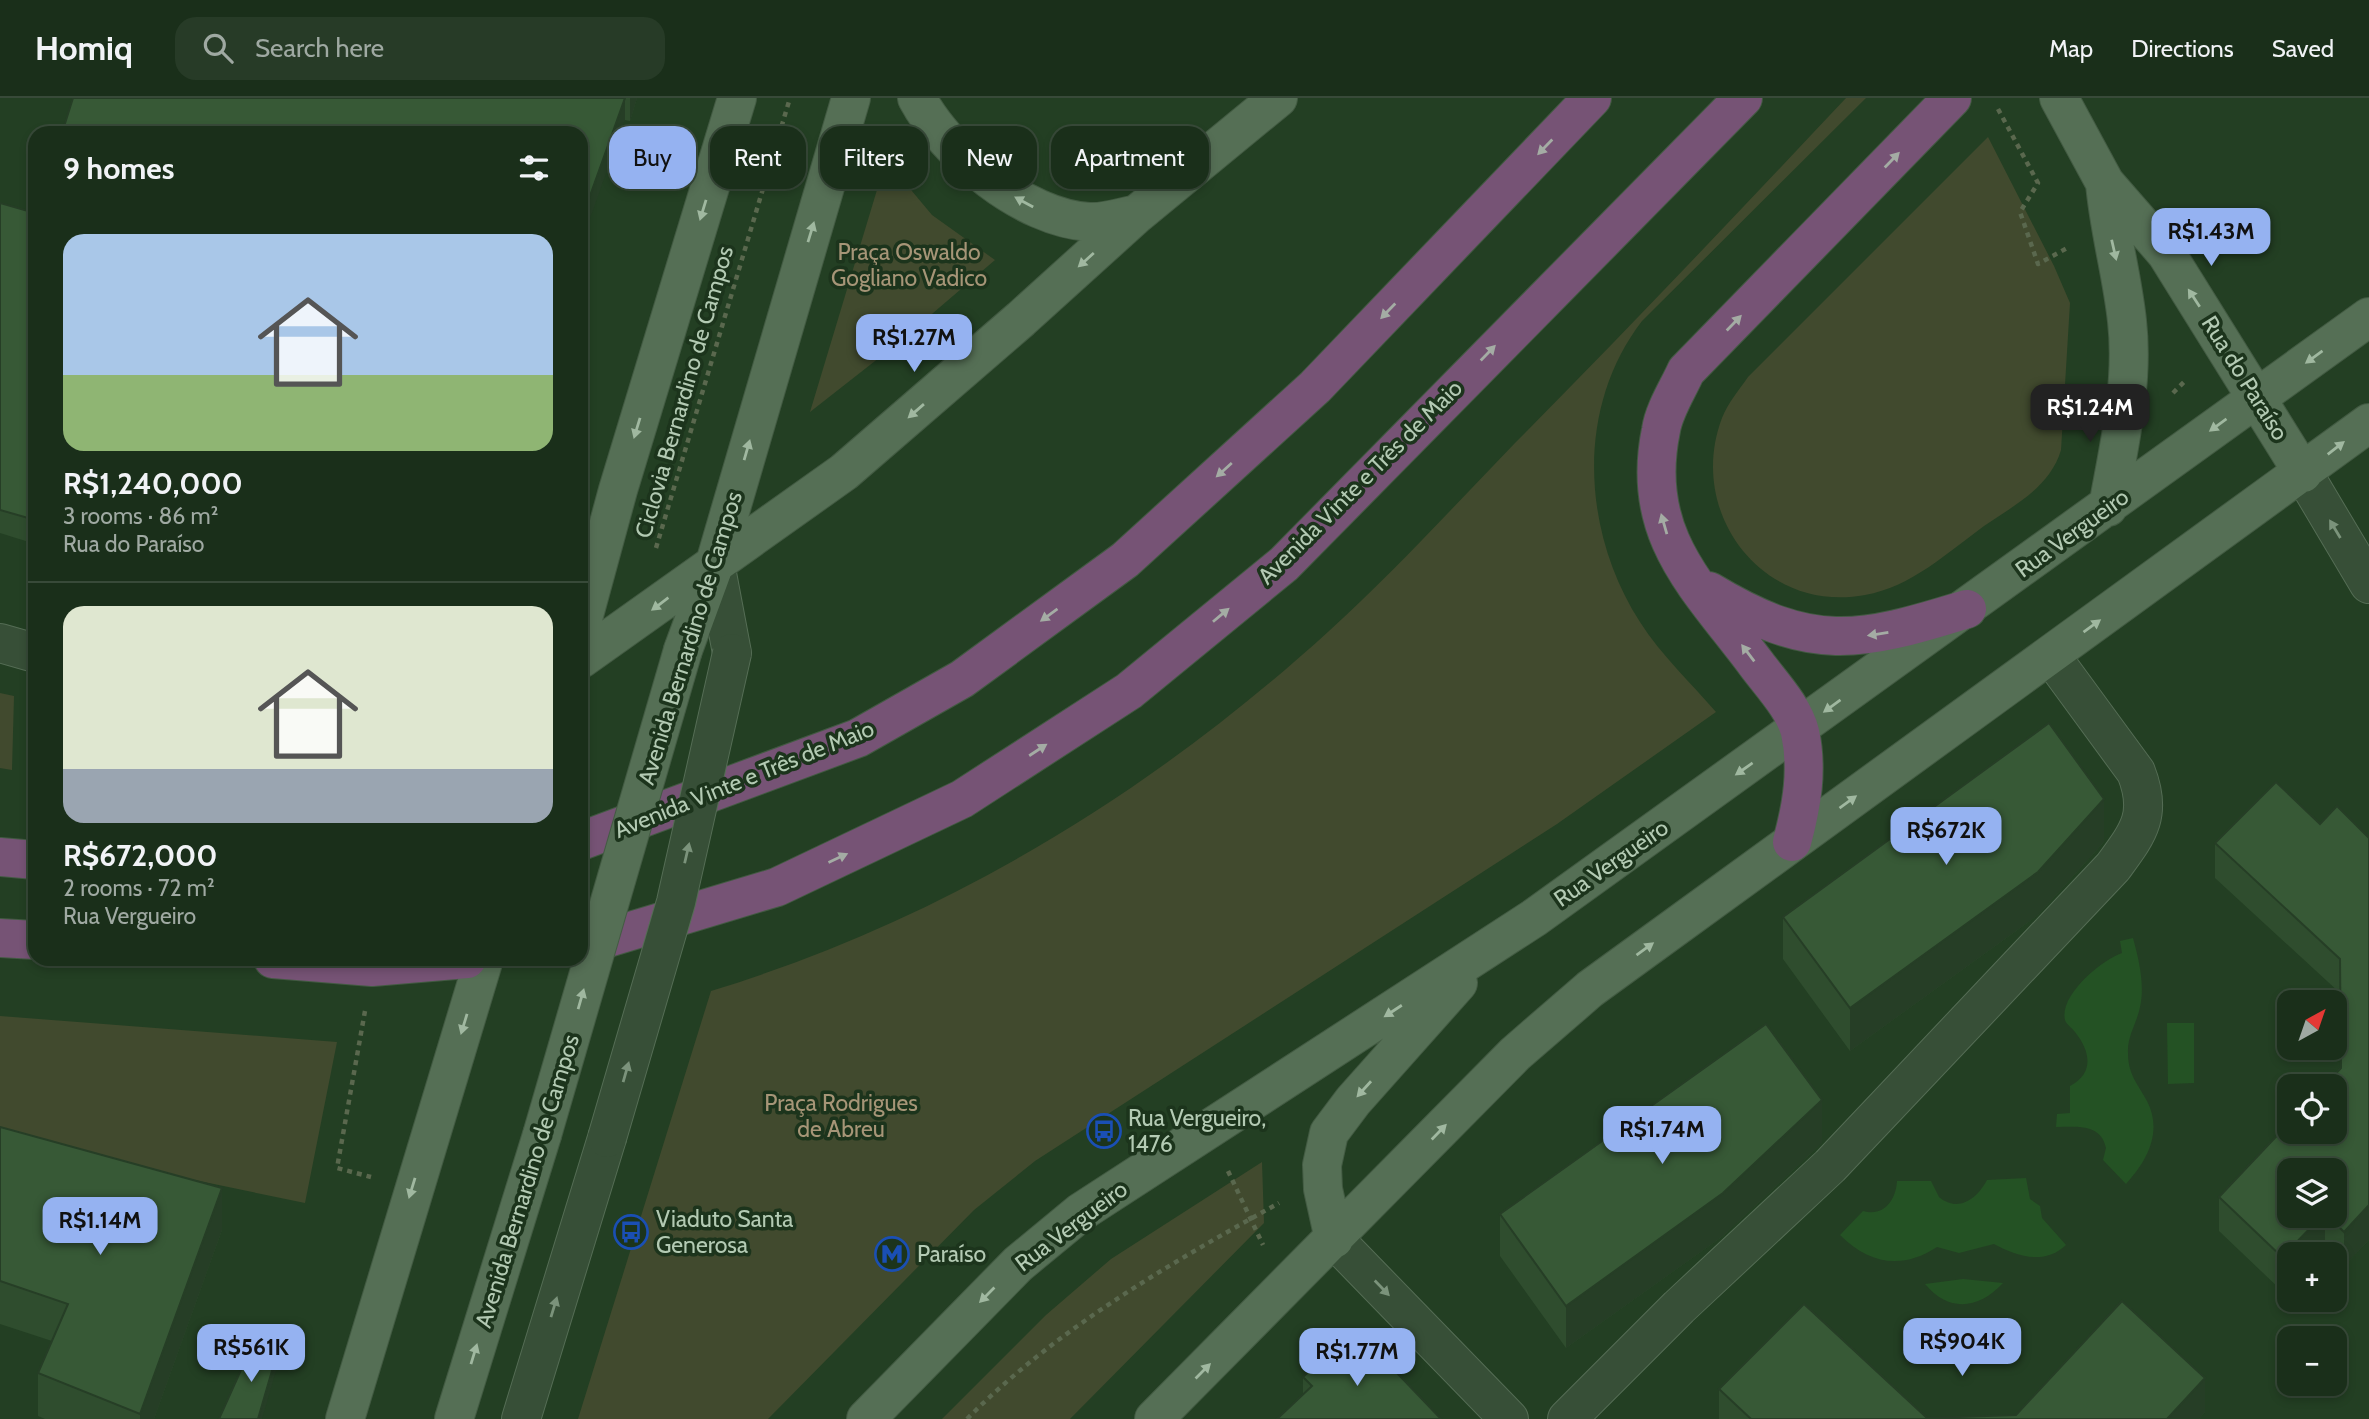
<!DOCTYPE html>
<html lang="en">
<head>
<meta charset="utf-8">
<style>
	body { margin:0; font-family:Cabin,sans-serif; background:#273b27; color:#f1f3f6; height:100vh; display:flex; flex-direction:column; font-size:26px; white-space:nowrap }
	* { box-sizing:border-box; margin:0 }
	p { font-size:23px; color:#9fa9a2 }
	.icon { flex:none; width:38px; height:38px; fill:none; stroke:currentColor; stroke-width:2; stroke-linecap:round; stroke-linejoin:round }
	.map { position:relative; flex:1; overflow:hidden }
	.panel { position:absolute; left:28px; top:28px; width:560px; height:840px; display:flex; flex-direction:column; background:#1a2f1a; border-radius:21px; box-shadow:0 4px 10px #0003,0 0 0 2px #384a39 }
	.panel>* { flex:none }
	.hud { position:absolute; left:609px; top:28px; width:665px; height:63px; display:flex; gap:14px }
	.needle { width:46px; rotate:40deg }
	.buttons { position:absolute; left:2277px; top:892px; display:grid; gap:14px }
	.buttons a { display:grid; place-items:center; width:70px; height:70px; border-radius:14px; background:#1a2f1a; box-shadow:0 4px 10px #0003,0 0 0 2px #384a39; font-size:35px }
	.price { position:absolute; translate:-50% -60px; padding:0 16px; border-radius:14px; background:#95b2f1; color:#111; font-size:23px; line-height:46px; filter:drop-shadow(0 2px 4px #0008) }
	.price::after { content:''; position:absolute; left:50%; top:42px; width:21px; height:16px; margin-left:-10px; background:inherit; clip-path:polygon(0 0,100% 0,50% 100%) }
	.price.selected { background:#222; color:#fff }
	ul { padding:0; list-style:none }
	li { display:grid; align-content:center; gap:14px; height:371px; padding:0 35px }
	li+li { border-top:2px solid #384a39 }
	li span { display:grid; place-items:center; height:217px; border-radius:21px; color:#555 }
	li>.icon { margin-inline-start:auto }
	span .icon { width:126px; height:126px; fill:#fffc; stroke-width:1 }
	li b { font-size:30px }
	h2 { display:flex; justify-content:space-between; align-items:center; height:84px; padding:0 35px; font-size:30px }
	.pill { padding:0 24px; border-radius:21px; background:#1a2f1a; box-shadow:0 4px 10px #0003,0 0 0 2px #384a39; font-size:24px; line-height:63px }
	.pill.selected { background:#95b2f1; color:#111 }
	header { display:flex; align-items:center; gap:42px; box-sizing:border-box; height:98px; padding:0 35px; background:#1a2f1a; border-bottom:2px solid #384a39 }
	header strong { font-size:33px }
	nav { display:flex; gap:38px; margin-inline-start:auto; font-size:24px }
	.search { width:490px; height:63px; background:#273b27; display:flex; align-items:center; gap:18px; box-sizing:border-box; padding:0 24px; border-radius:21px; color:#9fa9a2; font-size:26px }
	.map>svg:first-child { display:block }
	.green { fill:#414a2e }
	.water { fill:#245224 }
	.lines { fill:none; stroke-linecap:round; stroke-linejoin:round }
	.minor-casing { stroke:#556d55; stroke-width:40 }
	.major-casing { stroke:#435b43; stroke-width:40 }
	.highway-casing { stroke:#425a42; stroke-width:40 }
	.path { stroke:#5a684e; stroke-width:4.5; stroke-dasharray:5 5; stroke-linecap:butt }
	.minor { stroke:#374f37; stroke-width:38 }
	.major { stroke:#556f55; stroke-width:38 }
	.highway { stroke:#765375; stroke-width:38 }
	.minor-bridge-casing { stroke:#556d55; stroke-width:40; stroke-linecap:butt }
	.major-bridge-casing { stroke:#435b43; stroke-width:40; stroke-linecap:butt }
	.minor-bridge { stroke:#374f37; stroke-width:38 }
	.major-bridge { stroke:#556f55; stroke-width:38 }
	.wall { fill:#2f4d2e; fill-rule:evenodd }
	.shaded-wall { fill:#263e26 }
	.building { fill:#375936; stroke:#263e26; stroke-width:2 }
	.oneway { fill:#a4aca4 }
	.oneway2 { fill:#a0b8a0 }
	.oneway3 { fill:#7b937b }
	.labels { text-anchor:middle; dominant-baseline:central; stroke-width:7; stroke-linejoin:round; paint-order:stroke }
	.park-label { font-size:23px; fill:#a69577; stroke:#1c341c }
	.street-label { font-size:23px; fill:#b3cab3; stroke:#1c341c }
	.poi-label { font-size:23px; fill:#b3cab3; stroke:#1c341c; text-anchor:start }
</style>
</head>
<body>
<header>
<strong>Homiq</strong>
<div class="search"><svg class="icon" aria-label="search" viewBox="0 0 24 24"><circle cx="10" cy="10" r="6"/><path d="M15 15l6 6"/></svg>Search here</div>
<nav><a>Map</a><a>Directions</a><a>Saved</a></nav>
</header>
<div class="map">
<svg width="2369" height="1321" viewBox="0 0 2369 1321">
	<rect width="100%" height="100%" fill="#233f23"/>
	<path class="green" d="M1846,0H1866L1642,223C1575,310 1582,434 1640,524C1661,557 1691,585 1716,614L1557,726L1035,1063L974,1112L768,1321H578L711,893C943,822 1150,696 1329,533C1394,474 1454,408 1515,345C1627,232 1737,116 1846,0Z
		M1988,39L2054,168L2070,205L2061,352C2050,389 2015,407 1984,428C1947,455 1911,489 1865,497C1763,516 1686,415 1722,320C1728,305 1739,292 1748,279Z
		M886,62L932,117L995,162L898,245L810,314Z
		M0,595L14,598L12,672L0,670Z
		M0,918L337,944L305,1105L103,1063L0,1035Z
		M1262,1064L1264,1125L1070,1321H942L1046,1217L1111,1161Z"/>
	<path class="water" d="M2133,840C2139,862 2145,887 2140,909C2137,925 2127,938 2128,955C2128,977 2138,986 2147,1003C2163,1034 2147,1063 2126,1086L2103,1062L2106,1050C2101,1025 2076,1029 2056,1029L2057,1016L2070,1015V988C2094,975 2091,954 2075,934C2072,930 2066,926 2065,922C2059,897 2102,862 2122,855L2120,843Z
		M2167,925H2194V985L2168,986Z
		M2026,1080L2030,1101L2040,1108L2042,1120L2066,1147C2045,1167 2018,1159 1994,1146L1959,1155L1937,1149C1902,1172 1869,1166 1840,1137L1863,1113C1884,1119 1896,1102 1897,1083H1931L1939,1099C1958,1115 1977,1101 1987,1082Z
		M1963,1181L2003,1185C1979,1211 1949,1215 1925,1186Z"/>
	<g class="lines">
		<g class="minor-casing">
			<path id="minor" d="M2303,375L2369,486
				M715,465L732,555
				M0,545L35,555
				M1334,1141L1509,1321
				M521,1321L607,1040
				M1567,1321L1679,1209L1830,1068L2113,769C2138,735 2153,717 2136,674L2051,558"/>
		</g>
		<g class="major-casing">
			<path id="major" d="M917,0C947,56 1024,120 1089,124C1104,125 1122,119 1137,116
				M2059,0L2105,85L2166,155L2303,375
				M2105,85C2109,132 2122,176 2127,223C2134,285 2119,348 2108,409
				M581,528L618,392L737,0
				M683,552L715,465L851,0
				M581,561L844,374L1021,221L1137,116L1278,0
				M1334,1141L1323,1091L1322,1067L1329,1035L1353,1003L1458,885
				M345,1321L484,861
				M454,1321L542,1037
				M866,1321L1018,1166L1081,1114L1534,820L2369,219
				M1154,1321L1515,956L1590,891L2369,325"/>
		</g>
		<g class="highway-casing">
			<path id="highway" d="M1709,493C1812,555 1858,545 1967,511
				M581,743L858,640L962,581L1125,462L1315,289L1592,0
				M1792,744C1802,707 1808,672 1800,634C1794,610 1772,587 1757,567C1699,489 1639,438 1661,332C1664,312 1678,291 1686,273L1952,0
				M0,759L35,762
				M0,840L35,842
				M581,848L777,789L962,701L1129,593L1284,466L1743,0
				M273,861L372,869L467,861"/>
		</g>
		<path class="path" d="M1998,11L2038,85L2020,114L2038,166L2069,149
			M2173,295L2185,283
			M656,450L790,0
			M365,913L337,1070L371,1079
			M1228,1073L1263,1147
			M967,1321C1056,1231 1169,1166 1279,1105"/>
		<use href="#minor" class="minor"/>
		<use href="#major" class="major"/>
		<use href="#highway" class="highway"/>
		<g class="minor-bridge-casing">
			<path id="minor-bridge" d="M607,1040L676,804L732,555"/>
		</g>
		<g class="major-bridge-casing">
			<path id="major-bridge" d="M542,1037L683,552"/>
		</g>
		<use href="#minor-bridge" class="minor-bridge"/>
		<use href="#major-bridge" class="major-bridge"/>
	</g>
	<path class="wall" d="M73,0H637L630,23L625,22Z
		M0,105L35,115V462L32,461V445L0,435Z
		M2320,726L2369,740V1142L2344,1168L2334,1159V1157H2332L2325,1150L2289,1157V1186L2282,1193L2219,1133V1099L2340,970V895L2215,780V745ZM2334,1073V1118H2289Z
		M2104,744L2038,817L1850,953L1783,861V819Z
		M0,1029L222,1132L154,1321H45L38,1318V1275L52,1243L0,1226Z
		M1822,1045L1723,1138L1566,1250L1500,1158V1116Z
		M1303,1279L1441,1321L1303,1297Z
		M1719,1291L1927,1320L2205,1314L2199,1321H1719Z"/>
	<path class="shaded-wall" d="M625,0V22L581,146V123Z
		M630,0H637L630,23Z
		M2104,701V744L2038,817L1850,953V910Z
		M1822,1002V1045L1723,1138L1566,1250V1208Z
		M222,1090V1132L154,1321H140V1316Z
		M2369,1107V1142L2344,1168V1134Z
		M2322,1118H2325V1150L2318,1157H2289V1186L2282,1193V1159Z
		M278,1252V1266L262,1321H258Z
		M2205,1280V1314L2199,1321H2167Z"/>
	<path class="building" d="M73,0H625L581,123V35H62Z
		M0,105L35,115V422L0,412Z
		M35,427V438L32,437Z
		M2049,625L2104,701L2038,774L1850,910L1783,819Z
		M2276,684L2320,726L2337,708L2369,740V1107L2344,1134L2328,1118H2334V1073H2289V1118H2322L2282,1159L2219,1099L2289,1025V1034H2334V989H2323L2341,970L2340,861L2215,745Z
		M1766,926L1822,1002L1723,1095L1566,1208L1500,1116Z
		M0,1029L222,1090L140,1316L38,1275L68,1206L0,1183Z
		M2122,1203L2205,1280L2167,1321H1751L1719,1291L1804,1206L1927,1320L2016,1317Z
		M1354,1230L1441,1321H1277L1312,1288L1303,1279Z
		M254,1243L278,1252L258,1321H219Z"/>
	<defs><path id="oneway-solid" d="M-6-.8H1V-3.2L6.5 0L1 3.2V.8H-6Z" transform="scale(1.75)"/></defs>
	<g class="oneway">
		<use href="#oneway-solid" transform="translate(1545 49) rotate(134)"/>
		<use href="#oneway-solid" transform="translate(1892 62) rotate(-46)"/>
		<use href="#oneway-solid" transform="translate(1388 213) rotate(134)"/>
		<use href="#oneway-solid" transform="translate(1734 225) rotate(-46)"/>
		<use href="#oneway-solid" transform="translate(1488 255) rotate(-46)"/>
		<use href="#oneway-solid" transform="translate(1224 372) rotate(138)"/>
		<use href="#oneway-solid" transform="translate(1664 426) rotate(-106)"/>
		<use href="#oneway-solid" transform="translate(1049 517) rotate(144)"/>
		<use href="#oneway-solid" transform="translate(1221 517) rotate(-40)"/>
		<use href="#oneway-solid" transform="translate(1878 536) rotate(171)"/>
		<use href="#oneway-solid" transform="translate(1748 555) rotate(-127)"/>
		<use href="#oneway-solid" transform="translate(1038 652) rotate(-33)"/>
		<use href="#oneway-solid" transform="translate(838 760) rotate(-25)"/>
	</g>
	<g class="oneway2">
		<use href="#oneway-solid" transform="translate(1024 104) rotate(-151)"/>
		<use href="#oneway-solid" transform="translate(703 112) rotate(107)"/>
		<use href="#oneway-solid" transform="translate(811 134) rotate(-73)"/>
		<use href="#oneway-solid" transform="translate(2114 152) rotate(77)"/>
		<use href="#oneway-solid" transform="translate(1086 162) rotate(138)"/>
		<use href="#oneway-solid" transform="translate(2194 200) rotate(-123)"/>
		<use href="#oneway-solid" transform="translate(2314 259) rotate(144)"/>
		<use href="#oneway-solid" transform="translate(916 313) rotate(139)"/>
		<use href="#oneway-solid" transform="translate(2218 327) rotate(144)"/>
		<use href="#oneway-solid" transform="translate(637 330) rotate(107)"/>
		<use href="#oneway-solid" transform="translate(2336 350) rotate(-38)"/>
		<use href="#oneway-solid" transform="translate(747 352) rotate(-74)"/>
		<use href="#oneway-solid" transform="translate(660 506) rotate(143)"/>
		<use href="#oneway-solid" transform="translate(2092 528) rotate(-36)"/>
		<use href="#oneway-solid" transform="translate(1832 608) rotate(144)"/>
		<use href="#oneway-solid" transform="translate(1744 671) rotate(145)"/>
		<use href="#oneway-solid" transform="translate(1848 704) rotate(-36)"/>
		<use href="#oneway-solid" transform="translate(1645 851) rotate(-36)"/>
		<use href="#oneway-solid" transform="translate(581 901) rotate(-74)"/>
		<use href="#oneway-solid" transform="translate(1393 913) rotate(147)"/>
		<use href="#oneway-solid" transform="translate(464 926) rotate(107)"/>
		<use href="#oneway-solid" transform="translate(1364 991) rotate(132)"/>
		<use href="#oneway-solid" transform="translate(1439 1034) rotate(-46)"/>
		<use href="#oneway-solid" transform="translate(412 1090) rotate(107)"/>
		<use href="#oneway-solid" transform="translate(987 1197) rotate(135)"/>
		<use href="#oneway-solid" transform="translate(474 1256) rotate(-73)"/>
		<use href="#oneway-solid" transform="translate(1203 1273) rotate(-45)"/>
	</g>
	<g class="oneway3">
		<use href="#oneway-solid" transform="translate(2335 431) rotate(-121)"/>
		<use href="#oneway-solid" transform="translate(687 755) rotate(-77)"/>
		<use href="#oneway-solid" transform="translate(626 974) rotate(-74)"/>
		<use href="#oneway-solid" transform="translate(1382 1190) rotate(46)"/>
		<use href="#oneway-solid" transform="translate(554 1209) rotate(-73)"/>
	</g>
	<defs>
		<g id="bus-ring" transform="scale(1.75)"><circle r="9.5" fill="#1c341c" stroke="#1a4fb4" stroke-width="1.5"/><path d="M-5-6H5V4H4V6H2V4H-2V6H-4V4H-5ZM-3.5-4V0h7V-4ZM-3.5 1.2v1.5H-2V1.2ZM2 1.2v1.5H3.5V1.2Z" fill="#1a4fb4"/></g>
		<g id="metro-ring" transform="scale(1.75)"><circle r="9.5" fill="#1c341c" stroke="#1a4fb4" stroke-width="1.5"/><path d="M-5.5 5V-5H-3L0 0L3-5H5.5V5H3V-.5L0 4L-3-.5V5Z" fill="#1a4fb4"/></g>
	</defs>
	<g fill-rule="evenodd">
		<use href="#bus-ring" x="1104" y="1033"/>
		<use href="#bus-ring" x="631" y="1134"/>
		<use href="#metro-ring" x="892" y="1156"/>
	</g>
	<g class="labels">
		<g class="park-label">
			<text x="909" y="154">Praça Oswaldo<tspan x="909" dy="26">Gogliano Vadico</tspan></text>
			<text x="841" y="1005">Praça Rodrigues<tspan x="841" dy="26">de Abreu</tspan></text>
		</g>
		<g class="street-label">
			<text transform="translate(2245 280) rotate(58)">Rua do Paraíso</text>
			<text transform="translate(684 294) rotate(-74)">Ciclovia Bernardino de Campos</text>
			<text transform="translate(1360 384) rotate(-45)">Avenida Vinte e Três de Maio</text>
			<text transform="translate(2072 435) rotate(-36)">Rua Vergueiro</text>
			<text transform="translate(690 540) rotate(-73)">Avenida Bernardino de Campos</text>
			<text transform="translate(744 681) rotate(-22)">Avenida Vinte e Três de Maio</text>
			<text transform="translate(1611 765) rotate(-35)">Rua Vergueiro</text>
			<text transform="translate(527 1083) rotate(-73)">Avenida Bernardino de Campos</text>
			<text transform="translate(1071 1128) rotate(-37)">Rua Vergueiro</text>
		</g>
		<g class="poi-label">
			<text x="1128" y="1020">Rua Vergueiro,<tspan x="1128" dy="26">1476</tspan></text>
			<text x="656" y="1121">Viaduto Santa<tspan x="656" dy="26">Generosa</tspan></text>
			<text x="917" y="1156">Paraíso</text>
		</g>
	</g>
</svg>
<div class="buttons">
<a><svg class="needle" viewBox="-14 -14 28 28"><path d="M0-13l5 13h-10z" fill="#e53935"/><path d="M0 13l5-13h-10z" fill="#9fa9a2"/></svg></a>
<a><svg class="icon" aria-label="locate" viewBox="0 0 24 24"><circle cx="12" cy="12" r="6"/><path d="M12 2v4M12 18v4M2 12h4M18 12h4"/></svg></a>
<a><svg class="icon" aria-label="layers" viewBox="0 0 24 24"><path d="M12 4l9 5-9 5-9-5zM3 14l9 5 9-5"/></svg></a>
<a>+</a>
<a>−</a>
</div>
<b class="price" style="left:2211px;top:170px">R$1.43M</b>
<b class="price" style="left:914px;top:276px">R$1.27M</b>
<b class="price selected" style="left:2090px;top:346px">R$1.24M</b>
<b class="price" style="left:1946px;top:769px">R$672K</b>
<b class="price" style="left:1662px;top:1068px">R$1.74M</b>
<b class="price" style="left:100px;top:1159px">R$1.14M</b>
<b class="price" style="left:1962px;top:1280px">R$904K</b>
<b class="price" style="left:251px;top:1286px">R$561K</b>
<b class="price" style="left:1357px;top:1290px">R$1.77M</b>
<div class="hud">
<a class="pill selected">Buy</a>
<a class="pill">Rent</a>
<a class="pill">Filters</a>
<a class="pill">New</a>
<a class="pill">Apartment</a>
</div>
<section class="panel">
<h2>9 homes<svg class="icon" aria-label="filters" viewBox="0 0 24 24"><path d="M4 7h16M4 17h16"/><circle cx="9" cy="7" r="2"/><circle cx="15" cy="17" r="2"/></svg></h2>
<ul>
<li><span style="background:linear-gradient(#a9c7e8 65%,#8fb573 0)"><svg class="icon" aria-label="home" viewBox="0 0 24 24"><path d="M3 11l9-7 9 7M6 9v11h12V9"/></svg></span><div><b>R$1,240,000</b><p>3 rooms · 86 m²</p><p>Rua do Paraíso</p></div></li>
<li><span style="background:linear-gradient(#dfe7d0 75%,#9aa5b1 0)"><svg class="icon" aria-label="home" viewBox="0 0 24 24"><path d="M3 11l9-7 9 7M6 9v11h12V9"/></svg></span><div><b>R$672,000</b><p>2 rooms · 72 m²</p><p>Rua Vergueiro</p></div></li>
</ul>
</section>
</div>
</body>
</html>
